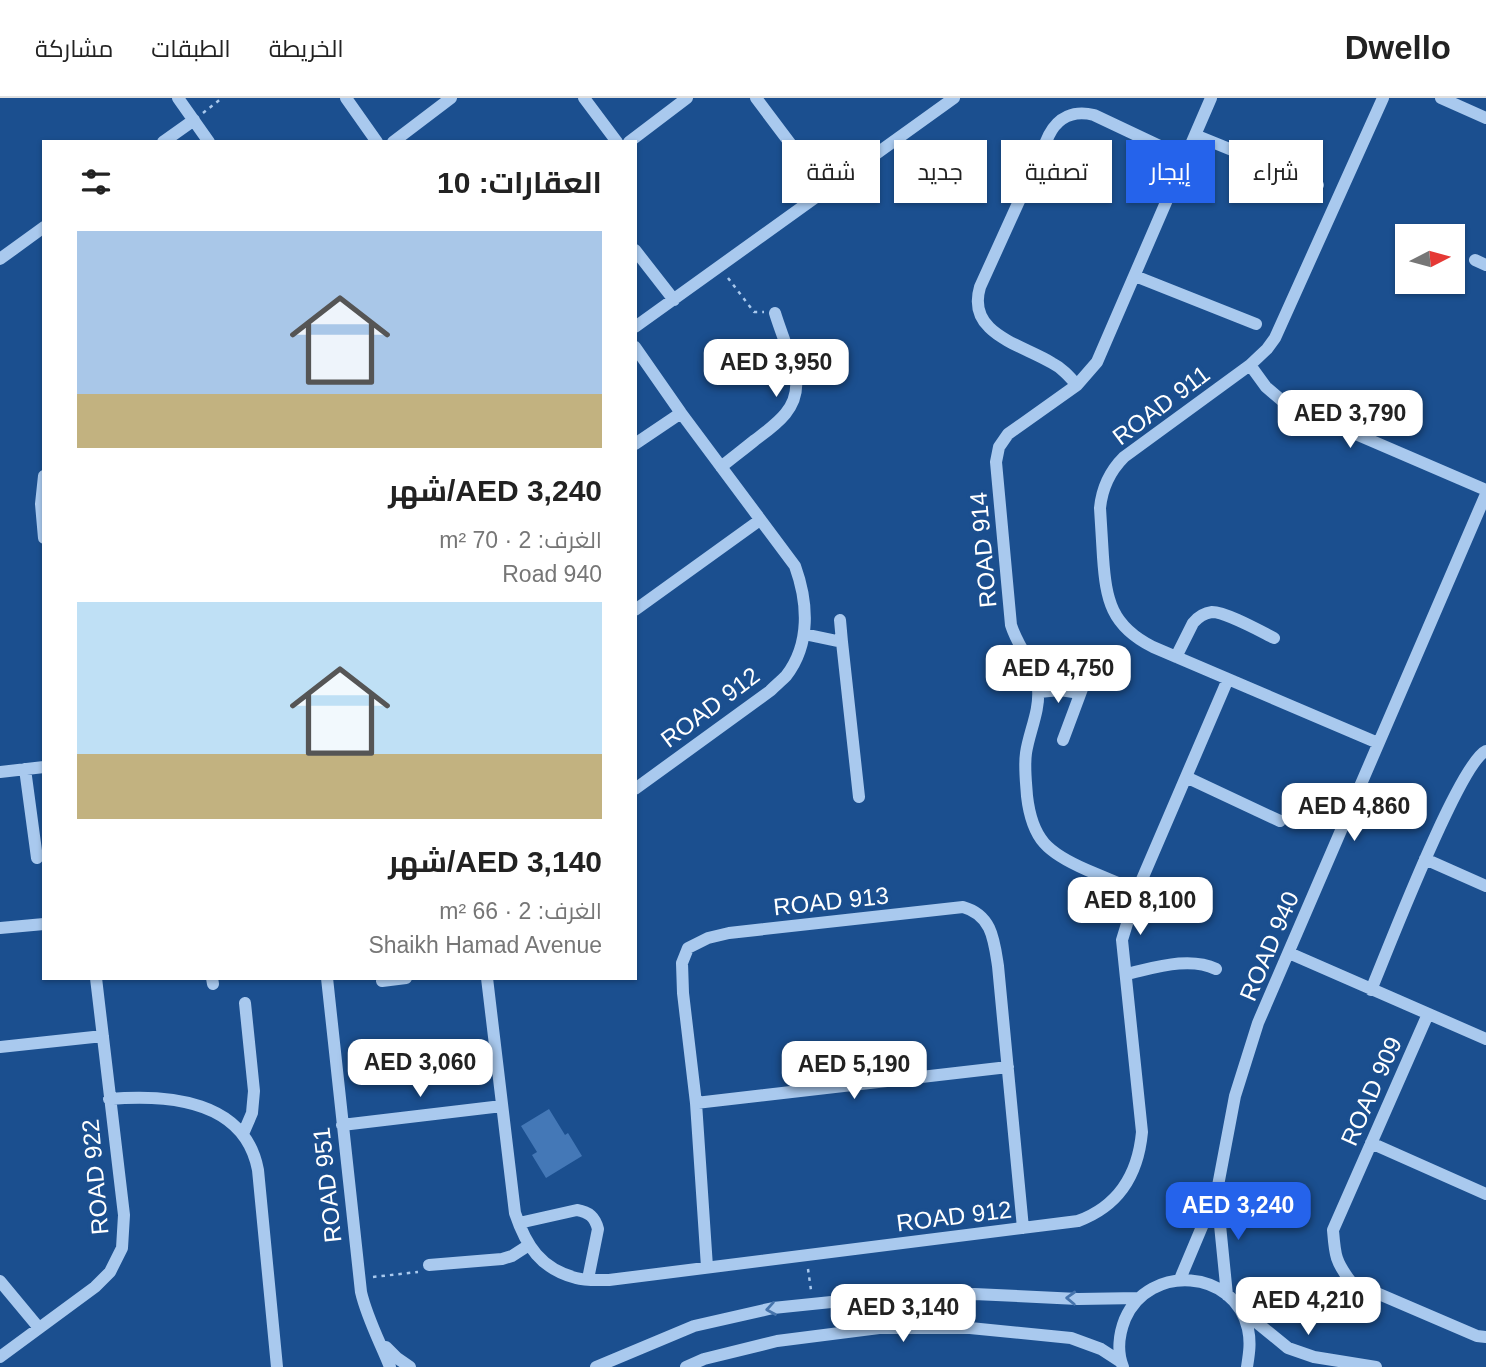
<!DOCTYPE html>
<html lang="ar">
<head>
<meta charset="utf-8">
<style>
	body { margin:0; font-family:Helvetica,Cairo,sans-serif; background:#f2f2f2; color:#222; direction:rtl; height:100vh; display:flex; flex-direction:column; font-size:26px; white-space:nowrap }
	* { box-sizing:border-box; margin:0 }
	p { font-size:23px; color:#767676 }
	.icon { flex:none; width:38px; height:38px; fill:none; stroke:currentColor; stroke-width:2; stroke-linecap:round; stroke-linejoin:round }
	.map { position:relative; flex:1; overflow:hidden; direction:ltr }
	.sheet { position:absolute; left:42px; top:42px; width:595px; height:840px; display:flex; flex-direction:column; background:#fff; border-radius:0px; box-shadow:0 2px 5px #0004; direction:rtl }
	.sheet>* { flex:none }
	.top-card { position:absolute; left:658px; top:42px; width:665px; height:63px; direction:rtl; display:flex; gap:14px }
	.needle { width:46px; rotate:84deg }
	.controls { position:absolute; left:1395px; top:126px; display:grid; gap:14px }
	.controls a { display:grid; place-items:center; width:70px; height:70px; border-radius:0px; background:#fff; box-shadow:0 2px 5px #0004; font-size:35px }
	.price { position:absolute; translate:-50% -60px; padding:0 16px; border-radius:14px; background:#fff; color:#222; font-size:23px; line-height:46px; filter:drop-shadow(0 2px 4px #0008) }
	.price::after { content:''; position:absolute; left:50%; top:42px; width:21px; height:16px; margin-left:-10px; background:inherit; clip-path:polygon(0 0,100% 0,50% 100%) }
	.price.current { background:#2563eb; color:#fff }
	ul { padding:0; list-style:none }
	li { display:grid; align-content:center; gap:14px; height:371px; padding:0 35px }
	li span { display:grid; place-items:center; height:217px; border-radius:0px; color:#555 }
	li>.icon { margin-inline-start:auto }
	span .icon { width:126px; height:126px; fill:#fffc; stroke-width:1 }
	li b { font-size:30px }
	h2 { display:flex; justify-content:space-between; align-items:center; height:84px; padding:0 35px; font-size:30px }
	.chip { padding:0 24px; border-radius:0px; background:#fff; box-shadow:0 2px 5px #0004; font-size:24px; line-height:63px }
	.chip.current { background:#2563eb; color:#fff }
	header { display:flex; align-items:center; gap:42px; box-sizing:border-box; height:98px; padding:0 35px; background:#fff; border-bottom:2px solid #e0e0e0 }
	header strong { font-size:33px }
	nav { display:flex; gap:38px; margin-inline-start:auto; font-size:24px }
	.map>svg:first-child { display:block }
	.building { fill:#4478b7 }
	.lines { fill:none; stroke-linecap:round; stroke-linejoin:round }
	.path { stroke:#a9c9ee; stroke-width:2.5; stroke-dasharray:3.5 5; stroke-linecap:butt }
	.minor { stroke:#a9c9ee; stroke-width:12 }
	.oneway { stroke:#4674ac }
	.labels { text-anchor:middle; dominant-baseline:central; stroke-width:7; stroke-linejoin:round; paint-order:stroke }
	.street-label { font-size:24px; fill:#fff; stroke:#1b4f8f }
</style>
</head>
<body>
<header>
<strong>Dwello</strong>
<nav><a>الخريطة</a><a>الطبقات</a><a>مشاركة</a></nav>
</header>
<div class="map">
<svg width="1486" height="1269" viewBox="0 0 1486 1269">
	<rect width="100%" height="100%" fill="#1b4f8f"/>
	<path class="building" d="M549,1011L565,1037L568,1035L582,1058L546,1080L532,1057L537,1054L521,1028Z"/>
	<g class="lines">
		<path class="path" d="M203,15L222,0
			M728,180L754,214H764
			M808,1171L811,1192
			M373,1179L418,1174"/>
		<path class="minor" d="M178,0L209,44
			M346,0L377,44
			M584,0L617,44
			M756,0L826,93
			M1441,0L1486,20
			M1195,37L1318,87
			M163,44L194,22
			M393,44L451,0
			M629,44L687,0
			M635,152L674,202
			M0,161L44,129
			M1475,162L1486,167
			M1135,178L1256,226
			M635,229L954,0
			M635,249L681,315L795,468C808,504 811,546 786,578C781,583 775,588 770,593L635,691
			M1250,267L1266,289L1286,306L1486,392
			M1077,287C1069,278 1062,270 1052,265C1021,246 966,236 980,189L1049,37C1058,19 1074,12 1094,17L1185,60
			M635,346L681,315
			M721,369C732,360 744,351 755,342C775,327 799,311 796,282C793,262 781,235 775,215
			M44,378L41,406L44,440
			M635,512L760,422
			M840,522L842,544
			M804,536L842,544L859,699
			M1176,559L1193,525C1198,519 1204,515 1212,514C1226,514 1260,533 1274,540
			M1039,594L1060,592L1080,595
			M1063,642L1085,583
			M1378,645L1153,549C1111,528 1106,502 1103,459C1102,443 1101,426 1100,410C1102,390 1109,374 1124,359L1250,267L1267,251L1275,240L1383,0
			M25,671L37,760
			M0,674L44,669
			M1186,679L1280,723
			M1425,761L1486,788
			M1137,793C1120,786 1104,779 1087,772C1048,755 1032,742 1027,698C1026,683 1024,669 1026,655C1029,634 1040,613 1038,591C1036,568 1018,550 1011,527L996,364L999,349L1008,336L1077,287L1097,264L1211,0
			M0,830L44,826
			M1289,855L1486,941
			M1126,876C1154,870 1189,858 1216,871
			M212,880L213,886
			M327,880L361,1194C367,1220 380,1244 390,1269
			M487,880L515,1115C526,1148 541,1171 576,1180C586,1183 599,1182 609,1182L1078,1123C1119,1108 1138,1077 1142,1034L1122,842L1137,793L1228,581
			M382,883L406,880
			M1371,892C1387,854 1459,665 1486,653
			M1428,916L1333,1132C1335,1157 1335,1163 1351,1184L1477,1238L1486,1239
			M0,949L103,938
			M109,1001C168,996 245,1002 258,1072L277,1269
			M696,1005L1008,969
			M342,1027L502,1008
			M243,1036L252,1015L254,993L245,905
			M1371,1045L1486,1096
			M1217,1097L1227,1197
			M519,1125L577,1112C589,1114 595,1119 598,1131L588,1181
			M429,1167L502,1161L512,1158L529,1147
			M707,1169L696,1005L683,895L682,865L688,850L708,840L729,835L963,809C992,817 994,842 998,868L1023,1130
			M1180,1181L1217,1093L1235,998L1258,925L1486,396
			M0,1183L39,1230
			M1244,1214L1288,1250L1314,1259L1376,1269
			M386,1249L397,1260L410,1269
			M0,1259L95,1189L110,1174L122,1150L124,1117L96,880
			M596,1269L694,1228L773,1210L880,1199L974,1196L1078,1201L1139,1200
			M686,1269L704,1261L777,1243L879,1230H970L1071,1240L1101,1251L1121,1264
			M1123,1269C1117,1254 1119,1236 1125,1221C1149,1165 1235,1171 1248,1231C1251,1245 1249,1256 1247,1269"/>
	</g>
	<defs><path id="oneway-chevron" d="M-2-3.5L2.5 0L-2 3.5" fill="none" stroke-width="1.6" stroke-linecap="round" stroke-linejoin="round" transform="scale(1.75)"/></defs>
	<g class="oneway">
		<use href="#oneway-chevron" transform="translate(1071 1200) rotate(-178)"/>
		<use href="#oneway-chevron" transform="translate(771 1211) rotate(170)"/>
	</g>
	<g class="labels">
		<g class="street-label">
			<text transform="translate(1161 307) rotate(-37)">ROAD 911</text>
			<text transform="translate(983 452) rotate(-95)">ROAD 914</text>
			<text transform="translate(710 609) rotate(-37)">ROAD 912</text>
			<text transform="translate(831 803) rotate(-6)">ROAD 913</text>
			<text transform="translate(1269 848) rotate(-67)">ROAD 940</text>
			<text transform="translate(1371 993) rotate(-66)">ROAD 909</text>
			<text transform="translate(95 1079) rotate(-95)">ROAD 922</text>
			<text transform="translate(327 1087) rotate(-96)">ROAD 951</text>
			<text transform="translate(954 1118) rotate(-7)">ROAD 912</text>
		</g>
	</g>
</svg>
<div class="controls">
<a><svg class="needle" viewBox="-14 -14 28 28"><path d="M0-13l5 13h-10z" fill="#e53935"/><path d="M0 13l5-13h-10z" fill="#767676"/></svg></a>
</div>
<b class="price" style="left:776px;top:301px">AED 3,950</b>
<b class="price" style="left:1350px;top:352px">AED 3,790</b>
<b class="price" style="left:1058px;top:607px">AED 4,750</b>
<b class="price" style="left:1354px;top:745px">AED 4,860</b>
<b class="price" style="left:1140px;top:839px">AED 8,100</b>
<b class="price" style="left:420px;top:1001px">AED 3,060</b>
<b class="price" style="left:854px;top:1003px">AED 5,190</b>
<b class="price current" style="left:1238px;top:1144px">AED 3,240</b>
<b class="price" style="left:1308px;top:1239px">AED 4,210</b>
<b class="price" style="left:903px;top:1246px">AED 3,140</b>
<div class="top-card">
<a class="chip">شراء</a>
<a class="chip current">إيجار</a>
<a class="chip">تصفية</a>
<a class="chip">جديد</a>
<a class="chip">شقة</a>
</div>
<section class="sheet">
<h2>العقارات: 10<svg class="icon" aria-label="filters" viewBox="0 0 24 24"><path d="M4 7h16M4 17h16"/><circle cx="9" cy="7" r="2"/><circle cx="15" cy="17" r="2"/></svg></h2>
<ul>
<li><span style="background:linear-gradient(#a9c7e8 75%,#c2b280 0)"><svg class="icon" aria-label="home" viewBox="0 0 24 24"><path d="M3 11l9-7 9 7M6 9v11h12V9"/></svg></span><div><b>AED 3,240/شهر</b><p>الغرف: 2 · 70 m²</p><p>Road 940</p></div></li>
<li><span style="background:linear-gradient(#bfe0f5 70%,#c2b280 0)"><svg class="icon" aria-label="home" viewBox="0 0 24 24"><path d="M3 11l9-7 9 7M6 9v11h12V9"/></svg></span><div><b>AED 3,140/شهر</b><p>الغرف: 2 · 66 m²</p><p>Shaikh Hamad Avenue</p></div></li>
</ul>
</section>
</div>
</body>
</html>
